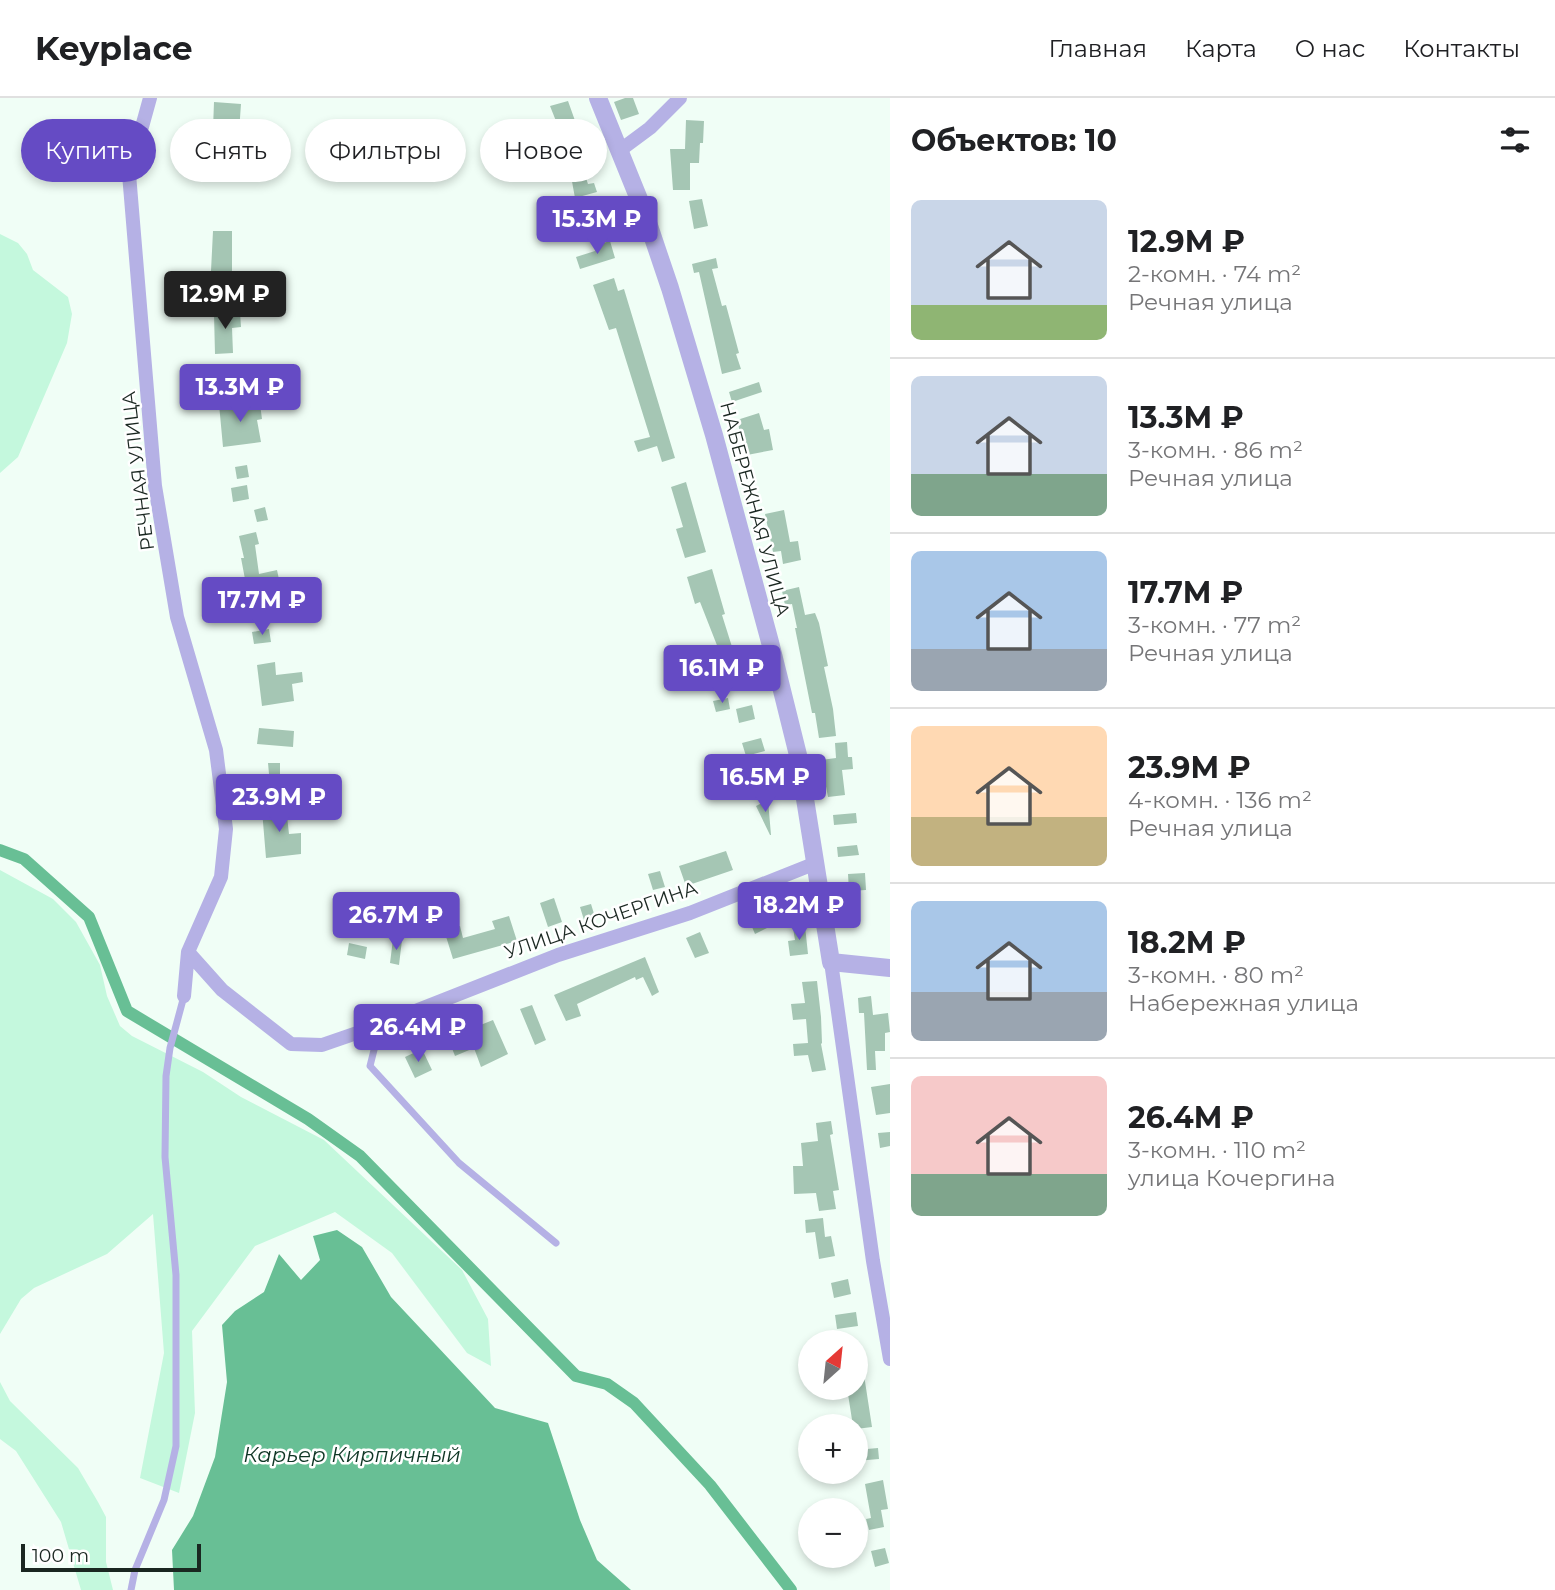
<!DOCTYPE html>
<html lang="ru">
<head>
<meta charset="utf-8">
<style>
	body { margin:0; font-family:Montserrat,sans-serif; background:#f2f2f2; color:#202124; height:100vh; display:flex; flex-direction:column; font-size:26px; white-space:nowrap }
	* { box-sizing:border-box; margin:0 }
	p { font-size:23px; color:#757577 }
	.icon { flex:none; width:38px; height:38px; fill:none; stroke:currentColor; stroke-width:2; stroke-linecap:round; stroke-linejoin:round }
	.map { position:relative; flex:1; overflow:hidden }
	.side { display:flex; flex-direction:column; background:#fff; width:665px }
	.side>* { flex:none }
	.guide { position:absolute; left:21px; top:21px; width:665px; height:63px; display:flex; gap:14px }
	.needle { width:46px; rotate:27deg }
	.fabs { position:absolute; left:798px; top:1232px; display:grid; gap:14px }
	.fabs a { display:grid; place-items:center; width:70px; height:70px; border-radius:50%; background:#fff; box-shadow:0 4px 10px #0003; font-size:35px }
	.scale { position:absolute; left:21px; bottom:18px; width:180px; box-sizing:border-box; padding-left:7px; border:4px solid #1a2721; border-top:0; font-size:19px; line-height:24px; white-space:nowrap; color:#1a2721; -webkit-text-stroke:5px #fff; paint-order:stroke }
	.price { position:absolute; translate:-50% -60px; padding:0 16px; border-radius:7px; background:#654bc4; color:#fff; font-size:23px; line-height:46px; filter:drop-shadow(0 2px 4px #0008) }
	.price::after { content:''; position:absolute; left:50%; top:42px; width:21px; height:16px; margin-left:-10px; background:inherit; clip-path:polygon(0 0,100% 0,50% 100%) }
	.price.active { background:#222; color:#fff }
	ul { padding:0; list-style:none }
	li { display:flex; align-items:center; gap:21px; height:175px; padding:0 21px }
	li+li { border-top:2px solid #e0e0e0 }
	li span { display:grid; place-items:center; flex:none; width:196px; height:140px; border-radius:10px; color:#555 }
	li>.icon { margin-inline-start:auto }
	span .icon { width:84px; height:84px; fill:#fffc; stroke-width:1 }
	li b { font-size:30px }
	h2 { display:flex; justify-content:space-between; align-items:center; height:84px; padding:0 21px; font-size:30px }
	.pill { padding:0 24px; border-radius:32px; background:#fff; box-shadow:0 4px 10px #0003; font-size:24px; line-height:63px }
	.pill.active { background:#654bc4; color:#fff }
	header { display:flex; align-items:center; gap:42px; box-sizing:border-box; height:98px; padding:0 35px; background:#fff; border-bottom:2px solid #e0e0e0 }
	header strong { font-size:33px }
	nav { display:flex; gap:38px; margin-inline-start:auto; font-size:24px }
	main { display:flex; flex:1; min-height:0 }
	.map>svg:first-child { display:block }
	.green { fill:#c4f8dd }
	.water { fill:#68bf95 }
	.lines { fill:none; stroke-linecap:round; stroke-linejoin:round }
	.canal { stroke:#68bf95; stroke-width:12 }
	.building { fill:#a5c6b4 }
	.service { stroke:#b5b1e5; stroke-width:7 }
	.minor { stroke:#b5b1e5; stroke-width:14 }
	.tertiary { stroke:#b5b1e5; stroke-width:18 }
	.labels { text-anchor:middle; dominant-baseline:central; stroke-width:5; stroke-linejoin:round; paint-order:stroke }
	.street-label { font-size:19px; fill:#1a2721; stroke:#fff }
	.water-label { font-size:21px; font-style:italic; fill:#0f3625; stroke:#fff }
</style>
</head>
<body>
<header>
<strong>Keyplace</strong>
<nav><a>Главная</a><a>Карта</a><a>О нас</a><a>Контакты</a></nav>
</header>
<main>
<div class="map">
<svg width="890" height="1492" viewBox="0 0 890 1492">
	<rect width="100%" height="100%" fill="#f0fef6"/>
	<path class="green" d="M0,136L18,145L27,156L33,172L68,199L72,216L67,245L18,359L0,375Z
		M0,772L53,801L76,824L100,867L107,898L120,928L132,938L203,974L241,999L324,1042L462,1172L488,1221L491,1268L467,1255L392,1155L335,1114L255,1148L192,1233L195,1315L179,1395L140,1380L164,1255L153,1116L107,1156L34,1190L21,1201L0,1236Z
		M0,1284L10,1303L78,1370L98,1404L106,1419V1464L113,1492H81L61,1424L16,1353L0,1341Z"/>
	<path class="water" d="M337,1132L362,1149L391,1199L495,1310L548,1325L580,1422L597,1462L631,1492H174L172,1452L193,1418L215,1359L227,1284L222,1227L235,1213L264,1194L279,1156L301,1182L320,1162L313,1138Z"/>
	<g class="lines">
		<path class="canal" d="M0,752L24,761L89,819L127,913L308,1021L360,1058L576,1278L607,1286L634,1305L710,1387L791,1492"/>
	</g>
	<path class="building" d="M625,0H633L639,16L621,22L614,4Z
		M568,3L589,62L573,66L566,43H564L550,8Z
		M214,4L241,6L239,34L213,31Z
		M686,22L704,23L703,45H700L699,65H690V92H673L670,51H685Z
		M584,74L588,86L594,85L597,94L575,100L571,78Z
		M702,101L708,128L694,131L689,103Z
		M605,112L611,134L601,137L597,124L579,130L576,121Z
		M213,133H232V173H211Z
		M610,143L615,160L580,171L576,159L595,153L594,148Z
		M716,160L718,170L712,171L722,208L726,207L739,255L736,256L741,271L722,276L699,174L694,175L692,166Z
		M614,180L618,193L624,191L675,360L662,364L657,348L638,354L634,343L650,339L616,230L609,232L593,187Z
		M240,214L241,229L232,230L233,255L215,256L214,216Z
		M233,273L234,286L219,287L218,274Z
		M759,284L762,294L732,304L729,294Z
		M236,304V310L260,306L262,321L257,322L261,344L223,349L219,306Z
		M759,315L764,332L769,331L773,352L747,357L743,333L740,334L737,322Z
		M247,367L249,379L237,381L235,369Z
		M686,384L706,454L685,460L676,431L683,429L671,389Z
		M247,387L249,401L233,404L231,390Z
		M265,409L268,422L257,424L254,412Z
		M784,412L790,444L798,443L801,462L783,466L781,453L773,454L765,416Z
		M256,434L259,446L255,447L259,476L277,472L280,486L261,490L262,495L248,497L241,460H244L239,438Z
		M712,471L725,516L722,517L733,552L720,555L700,504L695,506L687,479Z
		M799,489L805,517L815,515L819,525L828,568L824,569L833,611L836,638L819,640L815,615H812L795,530H797L792,506L785,507L782,493Z
		M269,531L271,544L254,546L252,534Z
		M275,564L276,577L302,574L303,584L292,586L294,603L262,608L257,567Z
		M741,569L746,585L719,592L715,576Z
		M728,600L730,611L716,614L713,603Z
		M752,607L755,621L739,625L736,611Z
		M259,630L294,633L293,649L257,646Z
		M761,640L765,653L746,658L742,645Z
		M847,644L848,659H852L853,671L842,672L845,697L828,699L821,662L836,660L835,645Z
		M268,665H280V691H262V676H269Z
		M768,702L771,737H770L756,708Z
		M286,709L289,736L301,735V756L266,760L262,712Z
		M856,715L857,725L834,727L833,717Z
		M857,747L859,757L838,759L837,749Z
		M726,753L733,772L686,788L679,768Z
		M660,773L665,789L653,792L648,776Z
		M865,775L866,792L849,793L848,776Z
		M554,800L562,824L548,829L540,805Z
		M591,806L595,819L584,822L580,809Z
		M758,812L767,830L755,836L747,817Z
		M509,818L517,843L453,861L444,832L460,828L463,840L495,831L492,823Z
		M805,828L808,856L790,858L788,843L795,842L793,830Z
		M700,834L709,855L695,860L686,840Z
		M393,841L402,842L399,867L390,865Z
		M349,845L367,849L365,861L347,857Z
		M645,859L659,894L652,898L643,879L636,882L635,879L577,906L581,918L566,923L554,897Z
		M817,883L821,919L822,945L821,946L826,972L812,974L808,957L794,958L793,946L808,945L806,921L793,922L791,906L805,905L802,884Z
		M871,898L873,917L888,915L890,934L885,935V953H875L876,972H867L864,915H859L858,900Z
		M532,907L546,942L535,947L520,911Z
		M493,922L508,956L481,969L474,950L455,958L448,940Z
		M422,951L432,972L415,980L405,959Z
		M890,986V1015L876,1017L871,989Z
		M831,1023L833,1036L830,1037L839,1092L833,1093L836,1111L819,1113L816,1095L794,1096L793,1068H803L801,1045L818,1043L816,1025Z
		M890,1034V1048L880,1050L878,1035Z
		M823,1120L825,1139L831,1138L835,1158L819,1161L815,1134L806,1135L805,1122Z
		M848,1181L851,1196L834,1200L831,1185Z
		M856,1214L858,1228L837,1231L835,1217Z
		M862,1264L872,1329L856,1331V1328H853L847,1290H856V1265Z
		M878,1350L879,1361L856,1363V1352Z
		M883,1382L888,1411L881,1412L884,1429L869,1432L866,1421L871,1420L865,1386Z
		M885,1450L889,1465L875,1469L871,1453Z"/>
	<g class="lines">
		<path class="service" d="M380,928L370,968L459,1065L556,1145
			M131,1492L135,1472L164,1402L176,1348V1177L165,1059L166,978L170,950L184,898"/>
		<path class="minor" d="M150,0L129,76L155,388L177,519L216,652L226,731L221,779L188,854L184,898
			M619,53L650,30L680,0
			M188,854L222,892L291,946L322,947L380,927L558,857L690,815L816,765
			M831,864L873,1163L890,1261"/>
		<path class="tertiary" d="M598,0L645,116L670,190L714,337L770,544L798,657L831,864L890,870"/>
	</g>
	<g class="labels">
		<g class="street-label">
			<text transform="translate(138 373) rotate(-97)">РЕЧНАЯ УЛИЦА</text>
			<text transform="translate(755 411) rotate(75)">НАБЕРЕЖНАЯ УЛИЦА</text>
			<text transform="translate(601 822) rotate(-19)">УЛИЦА КОЧЕРГИНА</text>
		</g>
		<g class="water-label">
			<text x="352" y="1356">Карьер Кирпичный</text>
		</g>
	</g>
</svg>
<div class="fabs">
<a><svg class="needle" viewBox="-14 -14 28 28"><path d="M0-13l5 13h-10z" fill="#e53935"/><path d="M0 13l5-13h-10z" fill="#757577"/></svg></a>
<a>+</a>
<a>−</a>
</div>
<div class="scale">100 m</div>
<b class="price" style="left:597px;top:158px">15.3M ₽</b>
<b class="price active" style="left:225px;top:233px">12.9M ₽</b>
<b class="price" style="left:240px;top:326px">13.3M ₽</b>
<b class="price" style="left:262px;top:539px">17.7M ₽</b>
<b class="price" style="left:722px;top:607px">16.1M ₽</b>
<b class="price" style="left:765px;top:716px">16.5M ₽</b>
<b class="price" style="left:279px;top:736px">23.9M ₽</b>
<b class="price" style="left:799px;top:844px">18.2M ₽</b>
<b class="price" style="left:396px;top:854px">26.7M ₽</b>
<b class="price" style="left:418px;top:966px">26.4M ₽</b>
<div class="guide">
<a class="pill active">Купить</a>
<a class="pill">Снять</a>
<a class="pill">Фильтры</a>
<a class="pill">Новое</a>
</div>
</div>
<section class="side">
<h2>Объектов: 10<svg class="icon" aria-label="filters" viewBox="0 0 24 24"><path d="M4 7h16M4 17h16"/><circle cx="9" cy="7" r="2"/><circle cx="15" cy="17" r="2"/></svg></h2>
<ul>
<li><span style="background:linear-gradient(#c9d6e8 75%,#8fb573 0)"><svg class="icon" aria-label="home" viewBox="0 0 24 24"><path d="M3 11l9-7 9 7M6 9v11h12V9"/></svg></span><div><b>12.9M ₽</b><p>2-комн. · 74 m²</p><p>Речная улица</p></div></li>
<li><span style="background:linear-gradient(#c9d6e8 70%,#7fa58c 0)"><svg class="icon" aria-label="home" viewBox="0 0 24 24"><path d="M3 11l9-7 9 7M6 9v11h12V9"/></svg></span><div><b>13.3M ₽</b><p>3-комн. · 86 m²</p><p>Речная улица</p></div></li>
<li><span style="background:linear-gradient(#a9c7e8 70%,#9aa5b1 0)"><svg class="icon" aria-label="home" viewBox="0 0 24 24"><path d="M3 11l9-7 9 7M6 9v11h12V9"/></svg></span><div><b>17.7M ₽</b><p>3-комн. · 77 m²</p><p>Речная улица</p></div></li>
<li><span style="background:linear-gradient(#ffd9b3 65%,#c2b280 0)"><svg class="icon" aria-label="home" viewBox="0 0 24 24"><path d="M3 11l9-7 9 7M6 9v11h12V9"/></svg></span><div><b>23.9M ₽</b><p>4-комн. · 136 m²</p><p>Речная улица</p></div></li>
<li><span style="background:linear-gradient(#a9c7e8 65%,#9aa5b1 0)"><svg class="icon" aria-label="home" viewBox="0 0 24 24"><path d="M3 11l9-7 9 7M6 9v11h12V9"/></svg></span><div><b>18.2M ₽</b><p>3-комн. · 80 m²</p><p>Набережная улица</p></div></li>
<li><span style="background:linear-gradient(#f6c9c9 70%,#7fa58c 0)"><svg class="icon" aria-label="home" viewBox="0 0 24 24"><path d="M3 11l9-7 9 7M6 9v11h12V9"/></svg></span><div><b>26.4M ₽</b><p>3-комн. · 110 m²</p><p>улица Кочергина</p></div></li>
</ul>
</section>
</main>
</body>
</html>
